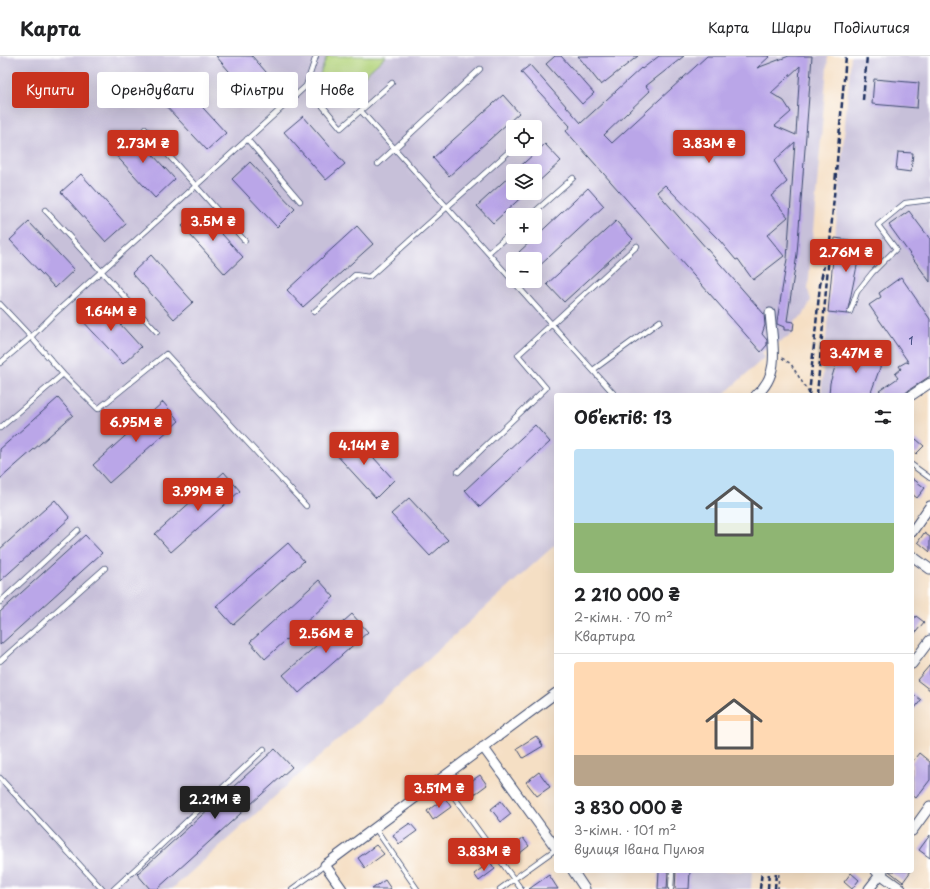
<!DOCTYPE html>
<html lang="uk">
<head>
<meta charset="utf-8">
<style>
	body { margin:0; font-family:"Playpen Sans",sans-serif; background:#f2f2f2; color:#202124; height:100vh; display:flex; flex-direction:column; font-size:15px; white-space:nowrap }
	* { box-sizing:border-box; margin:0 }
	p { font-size:13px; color:#757577 }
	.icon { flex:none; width:22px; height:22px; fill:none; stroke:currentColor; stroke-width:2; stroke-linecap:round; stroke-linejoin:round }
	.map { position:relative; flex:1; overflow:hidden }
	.panel { position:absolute; left:554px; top:337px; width:360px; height:480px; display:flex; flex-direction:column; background:#fff; border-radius:4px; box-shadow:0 4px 16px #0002 }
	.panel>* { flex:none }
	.hud { position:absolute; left:12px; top:16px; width:380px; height:36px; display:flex; gap:8px }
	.controls { position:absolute; left:506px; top:64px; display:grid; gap:8px }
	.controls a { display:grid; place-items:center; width:36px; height:36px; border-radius:4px; background:#fff; box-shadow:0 4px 16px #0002; font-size:20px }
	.price { position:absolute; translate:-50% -34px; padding:0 9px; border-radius:4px; background:#c8321e; color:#fff; font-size:13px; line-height:26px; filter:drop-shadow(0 1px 2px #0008) }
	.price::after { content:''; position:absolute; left:50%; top:24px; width:12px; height:9px; margin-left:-6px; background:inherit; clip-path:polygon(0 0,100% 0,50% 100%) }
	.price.selected { background:#222; color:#fff }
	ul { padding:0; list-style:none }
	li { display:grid; align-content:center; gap:8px; height:212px; padding:0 20px }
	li+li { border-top:1px solid #e0e0e0 }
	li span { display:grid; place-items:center; height:124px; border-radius:4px; color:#555 }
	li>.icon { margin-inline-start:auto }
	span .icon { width:72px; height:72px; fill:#fffc; stroke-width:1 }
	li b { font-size:17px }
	h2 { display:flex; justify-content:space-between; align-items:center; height:48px; padding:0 20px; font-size:17px }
	.tag { padding:0 14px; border-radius:4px; background:#fff; box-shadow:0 4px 16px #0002; font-size:14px; line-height:36px }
	.tag.selected { background:#c8321e; color:#fff }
	header { display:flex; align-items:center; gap:24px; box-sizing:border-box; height:56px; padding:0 20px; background:#fff; border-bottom:1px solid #e0e0e0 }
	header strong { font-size:19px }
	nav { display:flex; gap:22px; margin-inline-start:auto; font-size:14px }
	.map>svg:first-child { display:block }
	.industrial { fill:#c7c0d9; fill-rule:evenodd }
	.green { fill:#b3d47c; stroke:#67826d }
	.building { fill:#baa6e8; fill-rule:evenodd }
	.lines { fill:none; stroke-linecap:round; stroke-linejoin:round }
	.lane-casing { stroke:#3c496d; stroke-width:6 }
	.street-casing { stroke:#3c496d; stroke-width:11 }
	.path { stroke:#3c496d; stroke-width:1.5; stroke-dasharray:3 3; stroke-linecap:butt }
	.lane { stroke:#fff; stroke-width:4.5 }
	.street { stroke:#fff; stroke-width:9 }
	.rail { stroke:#1b2f5e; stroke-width:2.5; stroke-dasharray:6 3; stroke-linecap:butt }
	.labels { text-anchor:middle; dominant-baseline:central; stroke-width:3.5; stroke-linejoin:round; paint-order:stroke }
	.number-label { font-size:11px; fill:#434d80 }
</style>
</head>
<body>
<header>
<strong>Карта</strong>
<nav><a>Карта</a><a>Шари</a><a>Поділитися</a></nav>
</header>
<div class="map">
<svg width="930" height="833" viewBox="0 0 930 833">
	<rect width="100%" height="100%" fill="#fff"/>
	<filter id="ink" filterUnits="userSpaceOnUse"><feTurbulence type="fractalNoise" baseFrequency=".025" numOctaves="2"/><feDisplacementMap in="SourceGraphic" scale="8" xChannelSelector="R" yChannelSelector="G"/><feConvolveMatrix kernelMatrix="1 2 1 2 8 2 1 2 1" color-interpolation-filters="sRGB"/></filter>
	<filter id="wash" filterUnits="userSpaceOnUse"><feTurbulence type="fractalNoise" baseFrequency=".012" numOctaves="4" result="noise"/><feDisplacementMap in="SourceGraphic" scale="16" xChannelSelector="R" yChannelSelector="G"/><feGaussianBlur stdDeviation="0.9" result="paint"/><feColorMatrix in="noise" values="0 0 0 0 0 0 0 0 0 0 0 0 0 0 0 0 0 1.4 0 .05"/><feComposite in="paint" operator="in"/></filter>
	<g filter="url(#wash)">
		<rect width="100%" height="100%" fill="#f5dfc4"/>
		<path class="industrial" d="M0,0H828L808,234L811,244L803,260L794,266L793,278L762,296L765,301L723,339H556V488L172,833H0ZM513,71H535V93H513ZM513,115H535V137H513ZM513,159H535V181H513ZM513,203H535V225H513Z
			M851,0H930V320L903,339H821Z
			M678,815H752L751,833H677Z"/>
		<path class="green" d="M327,0H386L333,48L315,31Z"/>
		<g id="blocks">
			<path class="building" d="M216,0H252L280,32L259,50Z
				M555,0H561L594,37L582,48L546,8Z
				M578,0H638L601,29Z
				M659,0H684L646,30L650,35L604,79L612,87L707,0H770L757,12L789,0H812L797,198L787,265L794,266L793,274H784V271L777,268V265L787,203L795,86L774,105L787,126L771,140L788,161L767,179L784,200L753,224L738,203L736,204L720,185L665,129L657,136L764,258L765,269L762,278L767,284V289L761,296L566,75L570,70L521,16L530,9L581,67L641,12L642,13ZM800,10L796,78V79L775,70L791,56L784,45L771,37Z
				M874,23L919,27L917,52L872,48Z
				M182,29L226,77L207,94L163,47Z
				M503,39L519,57L449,120L433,102Z
				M303,60L345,108L326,124L284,76Z
				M131,75L175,123L155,142L111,94Z
				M545,88L561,105L535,129V115H515Z
				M898,96L913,97L911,116L896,114Z
				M250,106L295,153L277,171L232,123Z
				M513,117V137H526L493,167L477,150Z
				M81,118L126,168L106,186L61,136Z
				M588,132L604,150L535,214V203H525L519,196Z
				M200,154L243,201L225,218L182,170Z
				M909,155L930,183V226L889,169Z
				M616,165L633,183L564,246L547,228Z
				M29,166L74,214L55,232L10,184Z
				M357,170L373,188L303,251L287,234Z
				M835,182L849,184L860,190L875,192L872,207L858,205L847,258L828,256Z
				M151,199L193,246L174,263L132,217Z
				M901,221L930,263V320L909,334L903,339H882L879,335L898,322L895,318L901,313L899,310L906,306L909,307L869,249L881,241L879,237Z
				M99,245L141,291L123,308L80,262Z
				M865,291L885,298L870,339H829L830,327L839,298L860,304Z
				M58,342L73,359L0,423V393Z
				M163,346L179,365L109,427L93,409Z
				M535,369L550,386L480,451L465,434Z
				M352,378L394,424L376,442L333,395Z
				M916,383L924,390L916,398L912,394V388Z
				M224,416L240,435L171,496L155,478Z
				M912,422L925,432L917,442L912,438Z
				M409,442L448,484L430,500L391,458Z
				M55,444L70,462L0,525V493Z
				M924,477L930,481V496L918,486Z
				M85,479L102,497L0,589V556Z
				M288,487L304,505L233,569L216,550Z
				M319,524L334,541L265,603L250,586Z
				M352,558L368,576L299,637L283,619Z
				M916,560L924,566L912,581V566Z
				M930,609V634L917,624Z
				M912,637L921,644L912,656Z
				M536,680L543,690L523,702L517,692Z
				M275,693L292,711L157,833H150L137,818Z
				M919,697L930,706V724L916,742L912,739V706Z
				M539,716L550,731L537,740L526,726Z
				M480,719L487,729L472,740L464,730Z
				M445,742L451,751L433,764L427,755Z
				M501,745L511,758L501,766L491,753Z
				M410,767L417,775L399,788L393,779Z
				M930,779V802L919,794Z
				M523,782L529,790L515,801L509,792Z
				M376,789L384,798L365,812L358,802Z
				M490,806L495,813L479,825L474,818Z
				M659,815H668L667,833H658Z
				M676,815H690L689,833H675Z
				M889,815H911L903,826Z
				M851,817L859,824L852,833L844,826Z
				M549,819L558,833H529Z
				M385,824L391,833H372Z"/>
		</g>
	</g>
	<g filter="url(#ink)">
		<use href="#blocks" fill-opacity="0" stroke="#3c496d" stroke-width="1"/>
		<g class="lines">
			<g class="lane-casing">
				<path id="lane" d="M306,30L341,72L392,27
					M361,55L513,225
					M145,73L245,185
					M247,83L300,145
					M378,108L480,13
					M45,154L157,276
					M531,159L573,122
					M488,197L513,175
					M513,225L615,339
					M0,248L31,281L63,318L98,353L166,298L306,450
					M314,256L355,219L369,221L513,92
					M850,256L857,236L872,217L896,193L878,169L905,147L930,144
					M0,307L31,281L52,260L306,30L316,0
					M593,314L660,265
					M0,372L63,318
					M912,409L930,422
					M458,416L546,332L518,299L637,190
					M0,546L78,474
					M0,605L105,512
					M0,722L102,833
					M441,723L521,833
					M375,772L417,833
					M114,833L264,693
					M292,833L325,809
					M500,833L556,793
					M671,833L672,815"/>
			</g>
			<g class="street-casing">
				<path id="street" d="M756,339C782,318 772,286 770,257
					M912,339L930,327
					M912,476L930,450
					M912,500L930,513
					M912,608L930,584
					M483,691L556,792
					M912,775L930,750
					M573,815L585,833
					M876,815L901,833
					M342,833L325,809L556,637
					M869,833L883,815"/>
			</g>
			<path class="path" d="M782,302L791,308L810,339
				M778,833L779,815"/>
			<use href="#lane" class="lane"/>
			<use href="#street" class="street"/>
			<path class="rail" d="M863,44L867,0
				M809,339L820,229L824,210
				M817,339L846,0
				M760,833L762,815
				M768,833L769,815
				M775,833L776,815"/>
		</g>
	</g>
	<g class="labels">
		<g class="number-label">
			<text x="911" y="284">1</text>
		</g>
	</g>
</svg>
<div class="controls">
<a><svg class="icon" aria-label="locate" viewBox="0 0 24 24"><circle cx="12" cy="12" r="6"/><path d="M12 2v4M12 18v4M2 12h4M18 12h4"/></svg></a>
<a><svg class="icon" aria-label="layers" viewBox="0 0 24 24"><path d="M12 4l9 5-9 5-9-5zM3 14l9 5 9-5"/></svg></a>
<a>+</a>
<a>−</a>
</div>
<b class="price" style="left:143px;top:108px">2.73M ₴</b>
<b class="price" style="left:709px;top:108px">3.83M ₴</b>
<b class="price" style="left:213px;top:186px">3.5M ₴</b>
<b class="price" style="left:846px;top:217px">2.76M ₴</b>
<b class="price" style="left:111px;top:276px">1.64M ₴</b>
<b class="price" style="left:856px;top:318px">3.47M ₴</b>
<b class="price" style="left:136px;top:387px">6.95M ₴</b>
<b class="price" style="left:364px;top:410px">4.14M ₴</b>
<b class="price" style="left:198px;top:456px">3.99M ₴</b>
<b class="price" style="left:326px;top:598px">2.56M ₴</b>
<b class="price" style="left:439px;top:753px">3.51M ₴</b>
<b class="price selected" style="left:215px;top:764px">2.21M ₴</b>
<b class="price" style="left:484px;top:816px">3.83M ₴</b>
<div class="hud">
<a class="tag selected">Купити</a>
<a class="tag">Орендувати</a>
<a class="tag">Фільтри</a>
<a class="tag">Нове</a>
</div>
<section class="panel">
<h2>Об’єктів: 13<svg class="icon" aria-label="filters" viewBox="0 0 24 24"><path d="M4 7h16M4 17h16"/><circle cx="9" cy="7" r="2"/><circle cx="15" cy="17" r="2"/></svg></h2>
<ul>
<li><span style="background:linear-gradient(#bfe0f5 60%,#8fb573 0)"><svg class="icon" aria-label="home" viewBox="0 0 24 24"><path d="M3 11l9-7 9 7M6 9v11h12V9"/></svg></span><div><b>2 210 000 ₴</b><p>2-кімн. · 70 m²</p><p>Квартира</p></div></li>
<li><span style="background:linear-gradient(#ffd9b3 75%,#b9a48a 0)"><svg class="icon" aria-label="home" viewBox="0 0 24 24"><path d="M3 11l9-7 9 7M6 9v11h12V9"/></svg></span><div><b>3 830 000 ₴</b><p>3-кімн. · 101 m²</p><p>вулиця Івана Пулюя</p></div></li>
</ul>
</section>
</div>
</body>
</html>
